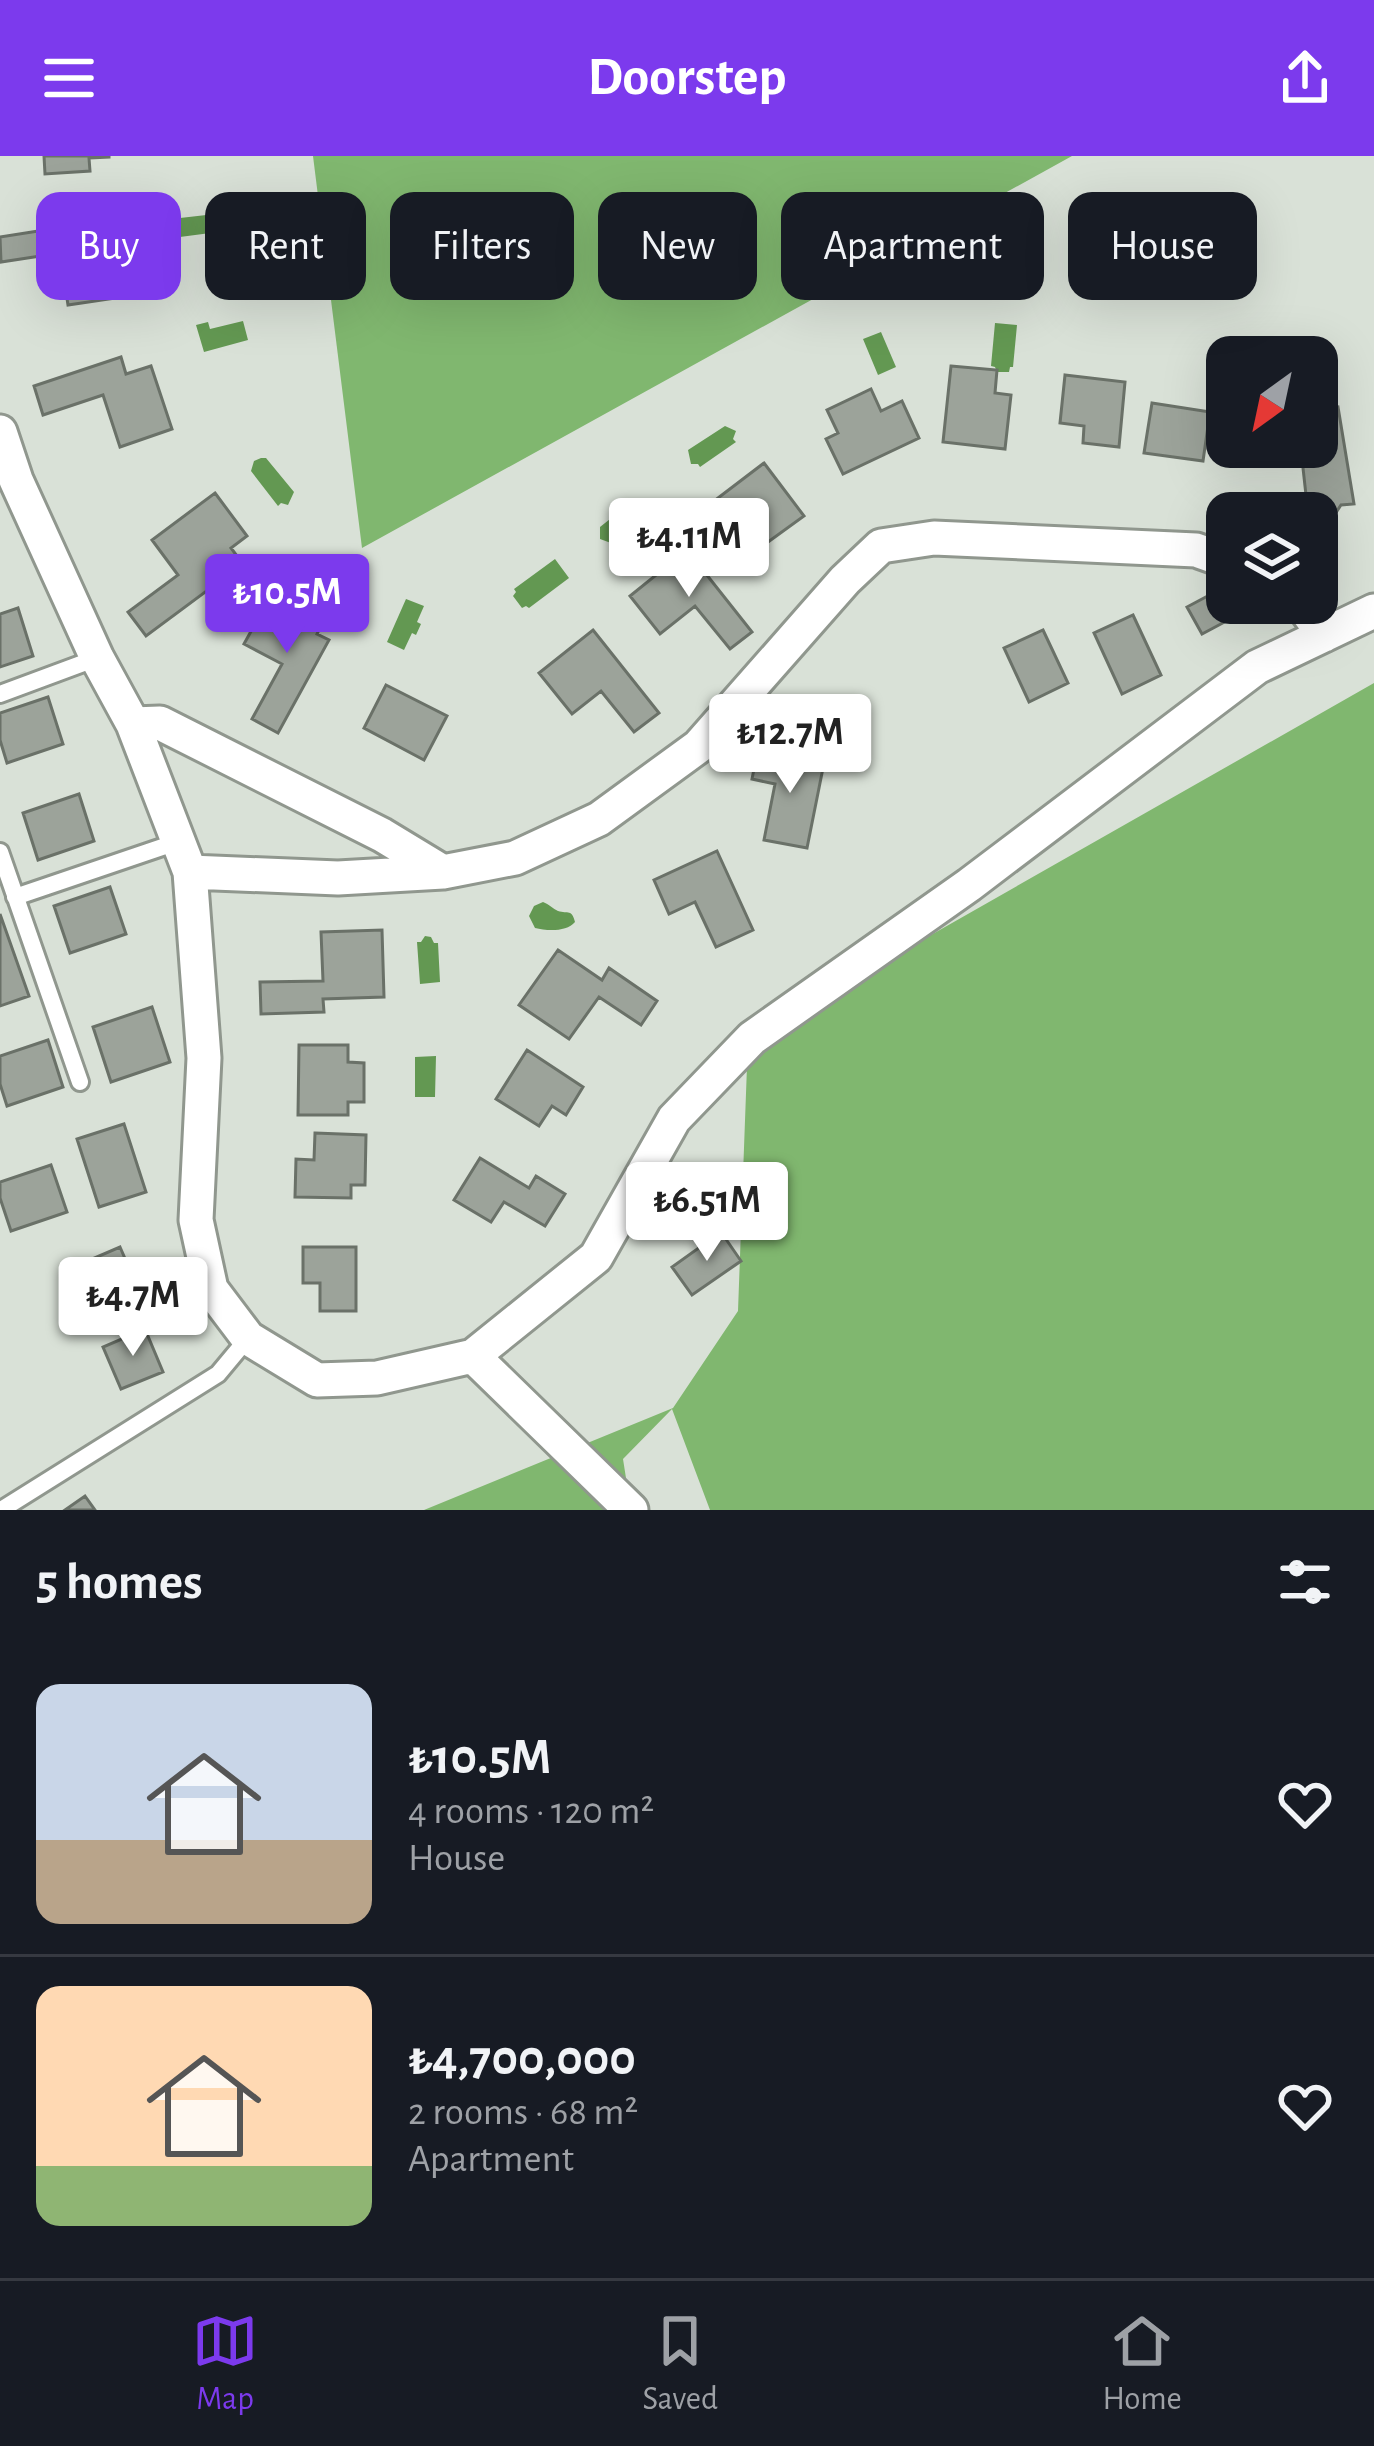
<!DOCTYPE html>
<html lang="en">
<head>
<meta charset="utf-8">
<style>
	body { margin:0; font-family:"Alegreya Sans",sans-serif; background:#242831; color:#f1f3f6; height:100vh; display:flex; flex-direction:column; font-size:45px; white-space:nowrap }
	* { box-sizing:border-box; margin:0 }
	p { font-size:39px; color:#9ea1a6 }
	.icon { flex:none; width:66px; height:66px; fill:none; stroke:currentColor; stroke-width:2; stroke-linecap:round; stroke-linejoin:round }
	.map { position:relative; height:1354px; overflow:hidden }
	.sheet { display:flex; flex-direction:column; background:#171b24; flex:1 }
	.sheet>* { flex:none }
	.guide { position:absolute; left:36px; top:36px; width:1302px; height:108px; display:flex; gap:24px }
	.needle { width:78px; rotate:213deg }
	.fabs { position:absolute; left:1206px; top:180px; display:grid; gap:24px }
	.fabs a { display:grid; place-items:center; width:132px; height:132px; border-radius:24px; background:#171b24; box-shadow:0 12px 48px #0002; font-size:60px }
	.price { position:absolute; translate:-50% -102px; padding:0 27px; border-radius:12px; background:#fff; color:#222; font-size:39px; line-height:78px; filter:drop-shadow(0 3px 6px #0008) }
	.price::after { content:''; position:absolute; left:50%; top:72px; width:36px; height:27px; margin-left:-18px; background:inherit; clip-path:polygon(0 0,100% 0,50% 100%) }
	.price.selected { background:#7c3aed; color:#fff }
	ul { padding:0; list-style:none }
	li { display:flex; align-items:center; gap:36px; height:300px; padding:0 36px }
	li+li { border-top:3px solid #363941 }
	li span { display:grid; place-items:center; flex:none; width:336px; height:240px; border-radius:24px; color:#555 }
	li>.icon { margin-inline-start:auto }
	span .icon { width:144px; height:144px; fill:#fffc; stroke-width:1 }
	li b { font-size:51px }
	h2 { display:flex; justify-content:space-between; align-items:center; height:144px; padding:0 36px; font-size:51px }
	.tag { padding:0 42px; border-radius:24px; background:#171b24; box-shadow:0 12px 48px #0002; font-size:42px; line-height:108px }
	.tag.selected { background:#7c3aed; color:#fff }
	header { display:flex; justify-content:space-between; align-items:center; height:156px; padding:0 36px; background:#7c3aed; color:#fff; font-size:54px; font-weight:700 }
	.dock { display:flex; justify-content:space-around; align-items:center; height:168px; border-top:3px solid #363941; background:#171b24; font-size:33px; color:#9ea1a6 }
	.dock a { display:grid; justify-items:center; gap:6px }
	.dock .selected { color:#7c3aed }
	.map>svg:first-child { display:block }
	.forest { fill:#80b76f }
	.water { fill:#639852 }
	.building { fill:#9ca39a; stroke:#6a7168; stroke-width:3 }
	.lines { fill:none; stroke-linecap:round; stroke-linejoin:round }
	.service-casing { stroke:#90978e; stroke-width:22 }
	.minor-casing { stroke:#90978e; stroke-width:39 }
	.service { stroke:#fff; stroke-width:16 }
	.minor { stroke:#fff; stroke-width:33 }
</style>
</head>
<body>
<header><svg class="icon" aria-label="menu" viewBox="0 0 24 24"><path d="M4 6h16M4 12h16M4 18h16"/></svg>Doorstep<svg class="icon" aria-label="share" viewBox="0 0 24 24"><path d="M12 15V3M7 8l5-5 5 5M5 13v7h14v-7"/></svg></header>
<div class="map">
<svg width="1374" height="1354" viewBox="0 0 1374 1354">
	<rect width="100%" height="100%" fill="#d9e1d7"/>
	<path class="forest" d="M313,0H1072L362,392Z
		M1374,527V1354H710L672,1253L623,1303L631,1354H424L673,1252L738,1155L748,883Z"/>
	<path class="water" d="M215,58L218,76L157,84L154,65Z
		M243,165L248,184L204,196L196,169L208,166L210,173Z
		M995,167L1017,169L1013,211H1010L1009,216H997L995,211L991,210Z
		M881,176L896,211L878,219L863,183Z
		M725,270L736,275L733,283L736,286L700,311L698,308H691L688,294Z
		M261,302H266L294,336L288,349L281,347L278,350L251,315L254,305Z
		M634,344L645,349V360L611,387L600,383V371Z
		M555,403L569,422L529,452L526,450L522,452L513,440L516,436L514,433Z
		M406,443L424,450L417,466L421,468L416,479L412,477L404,494L387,486Z
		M543,746C549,748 553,753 558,755C568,758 572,753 575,766C567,776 547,775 535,772L529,760L534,750Z
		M425,780L431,781L434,787H438L440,826L420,828L417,786H421Z
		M436,900L435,941H415V901Z"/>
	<path class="building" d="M44,0H109V1L89,2L90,15L45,18Z
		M102,65L104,79L120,77L129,140L68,149L60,97L1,106L0,81Z
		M121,201L126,218L151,210L172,273L120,291L103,239L43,259L34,230Z
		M951,210L997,214L995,237L1011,239L1005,293L943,286Z
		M1065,219L1125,226L1119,291L1083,287L1084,270L1060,267Z
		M871,233L881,255L902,245L919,282L843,318L826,283L838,277L827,254Z
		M1152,247L1210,256L1203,305L1144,297Z
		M1338,251L1354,348L1341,349L1317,385V357H1308L1302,303L1285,306L1282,291H1317V254Z
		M764,307L804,360L753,397L714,345Z
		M215,337L247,380L231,392L243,408L146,480L128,456L178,419L152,384Z
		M687,394L752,476L730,493L695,450L660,478L630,440Z
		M1219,434L1234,461L1202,478L1187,451Z
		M287,439L326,460L317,478L329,484L278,577L252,563L282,508L244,488L264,452L276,459Z
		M18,452L33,500L0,511V458Z
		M1133,459L1161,519L1122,538L1094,477Z
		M593,474L659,557L634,576L601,535L572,558L539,517Z
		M1043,474L1068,527L1029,546L1004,492Z
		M386,529L447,560L424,604L364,572Z
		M48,541L63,588L7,607L0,584V557Z
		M758,593L824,607L807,692L764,684L775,628L752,623Z
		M79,638L94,685L38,704L23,657Z
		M717,695L753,774L716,791L695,746L669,758L654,724Z
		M110,731L126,778L70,797L54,750Z
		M0,758L29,840L0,850Z
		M382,774L384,841L323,843L324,856L261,858L260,826L323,825L321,776Z
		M558,794L602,824L609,812L657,845L641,869L599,841L569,883L519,849Z
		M152,851L170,906L111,926L93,871Z
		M48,884L63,931L7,950L0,928V900Z
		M299,889H348V906L364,907V946H348V959H298Z
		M527,894L583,931L566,959L552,950L539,970L496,943Z
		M124,968L146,1036L99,1051L77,983Z
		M315,977L366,979L365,1029H351V1042L295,1041L296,1003L314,1004Z
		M480,1002L529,1032L536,1020L565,1038L545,1070L504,1046L491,1066L454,1044Z
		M51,1009L67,1056L11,1075L0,1042V1026Z
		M721,1076L741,1105L692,1139L672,1111Z
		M120,1091L143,1144L100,1162L78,1109Z
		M303,1091H356V1155H320V1127H303Z
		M145,1173L163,1216L121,1233L103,1191Z
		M85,1340L95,1354H65Z"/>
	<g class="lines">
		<g class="service-casing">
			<path id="service" d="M0,538L97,502
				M0,696L80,926
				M15,741L180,685
				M1,1354L218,1218L248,1182"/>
		</g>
		<g class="minor-casing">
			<path id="minor" d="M0,276L16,324L97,502L133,568L190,716L204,902L196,1064L211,1133L248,1182L317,1224L377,1222L473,1200L631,1354
				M1301,447L1324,479
				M133,568L160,567L382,679L443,716
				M190,716L338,722L443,716L515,702L599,663L699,590L845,424L881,390L934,382L1196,394L1227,405
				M473,1200L596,1101L674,963L752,882L969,729L1257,511L1374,455"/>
		</g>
		<use href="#service" class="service"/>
		<use href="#minor" class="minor"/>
	</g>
</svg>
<div class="fabs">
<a><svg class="needle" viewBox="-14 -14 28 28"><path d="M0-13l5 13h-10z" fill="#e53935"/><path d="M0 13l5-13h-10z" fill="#9ea1a6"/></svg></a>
<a><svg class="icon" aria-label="layers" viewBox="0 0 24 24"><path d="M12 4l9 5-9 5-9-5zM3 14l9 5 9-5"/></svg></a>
</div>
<b class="price" style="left:689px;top:444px">₺4.11M</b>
<b class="price selected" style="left:287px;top:500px">₺10.5M</b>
<b class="price" style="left:790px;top:640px">₺12.7M</b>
<b class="price" style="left:707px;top:1108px">₺6.51M</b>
<b class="price" style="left:133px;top:1203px">₺4.7M</b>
<div class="guide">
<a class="tag selected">Buy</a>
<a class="tag">Rent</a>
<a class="tag">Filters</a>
<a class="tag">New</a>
<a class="tag">Apartment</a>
<a class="tag">House</a>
</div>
</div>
<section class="sheet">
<h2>5 homes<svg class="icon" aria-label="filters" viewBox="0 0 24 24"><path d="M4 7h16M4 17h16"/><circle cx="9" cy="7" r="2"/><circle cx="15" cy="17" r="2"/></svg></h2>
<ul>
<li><span style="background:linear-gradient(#c9d6e8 65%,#b9a48a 0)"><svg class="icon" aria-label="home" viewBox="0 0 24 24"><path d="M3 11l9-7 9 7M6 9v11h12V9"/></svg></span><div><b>₺10.5M</b><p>4 rooms · 120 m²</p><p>House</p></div><svg class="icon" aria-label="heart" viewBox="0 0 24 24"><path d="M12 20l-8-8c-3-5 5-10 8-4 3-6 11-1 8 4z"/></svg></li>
<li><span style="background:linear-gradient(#ffd9b3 75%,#8fb573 0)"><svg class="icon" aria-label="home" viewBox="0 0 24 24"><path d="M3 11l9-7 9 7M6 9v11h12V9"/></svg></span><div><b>₺4,700,000</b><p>2 rooms · 68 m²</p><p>Apartment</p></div><svg class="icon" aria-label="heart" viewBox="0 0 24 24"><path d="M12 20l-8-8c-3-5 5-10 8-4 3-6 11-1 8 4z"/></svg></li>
</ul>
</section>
<nav class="dock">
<a class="selected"><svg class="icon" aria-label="map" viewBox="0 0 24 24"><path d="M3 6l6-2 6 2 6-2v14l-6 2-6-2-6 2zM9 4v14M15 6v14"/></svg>Map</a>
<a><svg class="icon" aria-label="saved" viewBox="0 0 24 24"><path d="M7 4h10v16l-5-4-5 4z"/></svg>Saved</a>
<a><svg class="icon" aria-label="home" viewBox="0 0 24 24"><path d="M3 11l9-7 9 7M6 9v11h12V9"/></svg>Home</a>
</nav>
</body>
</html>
